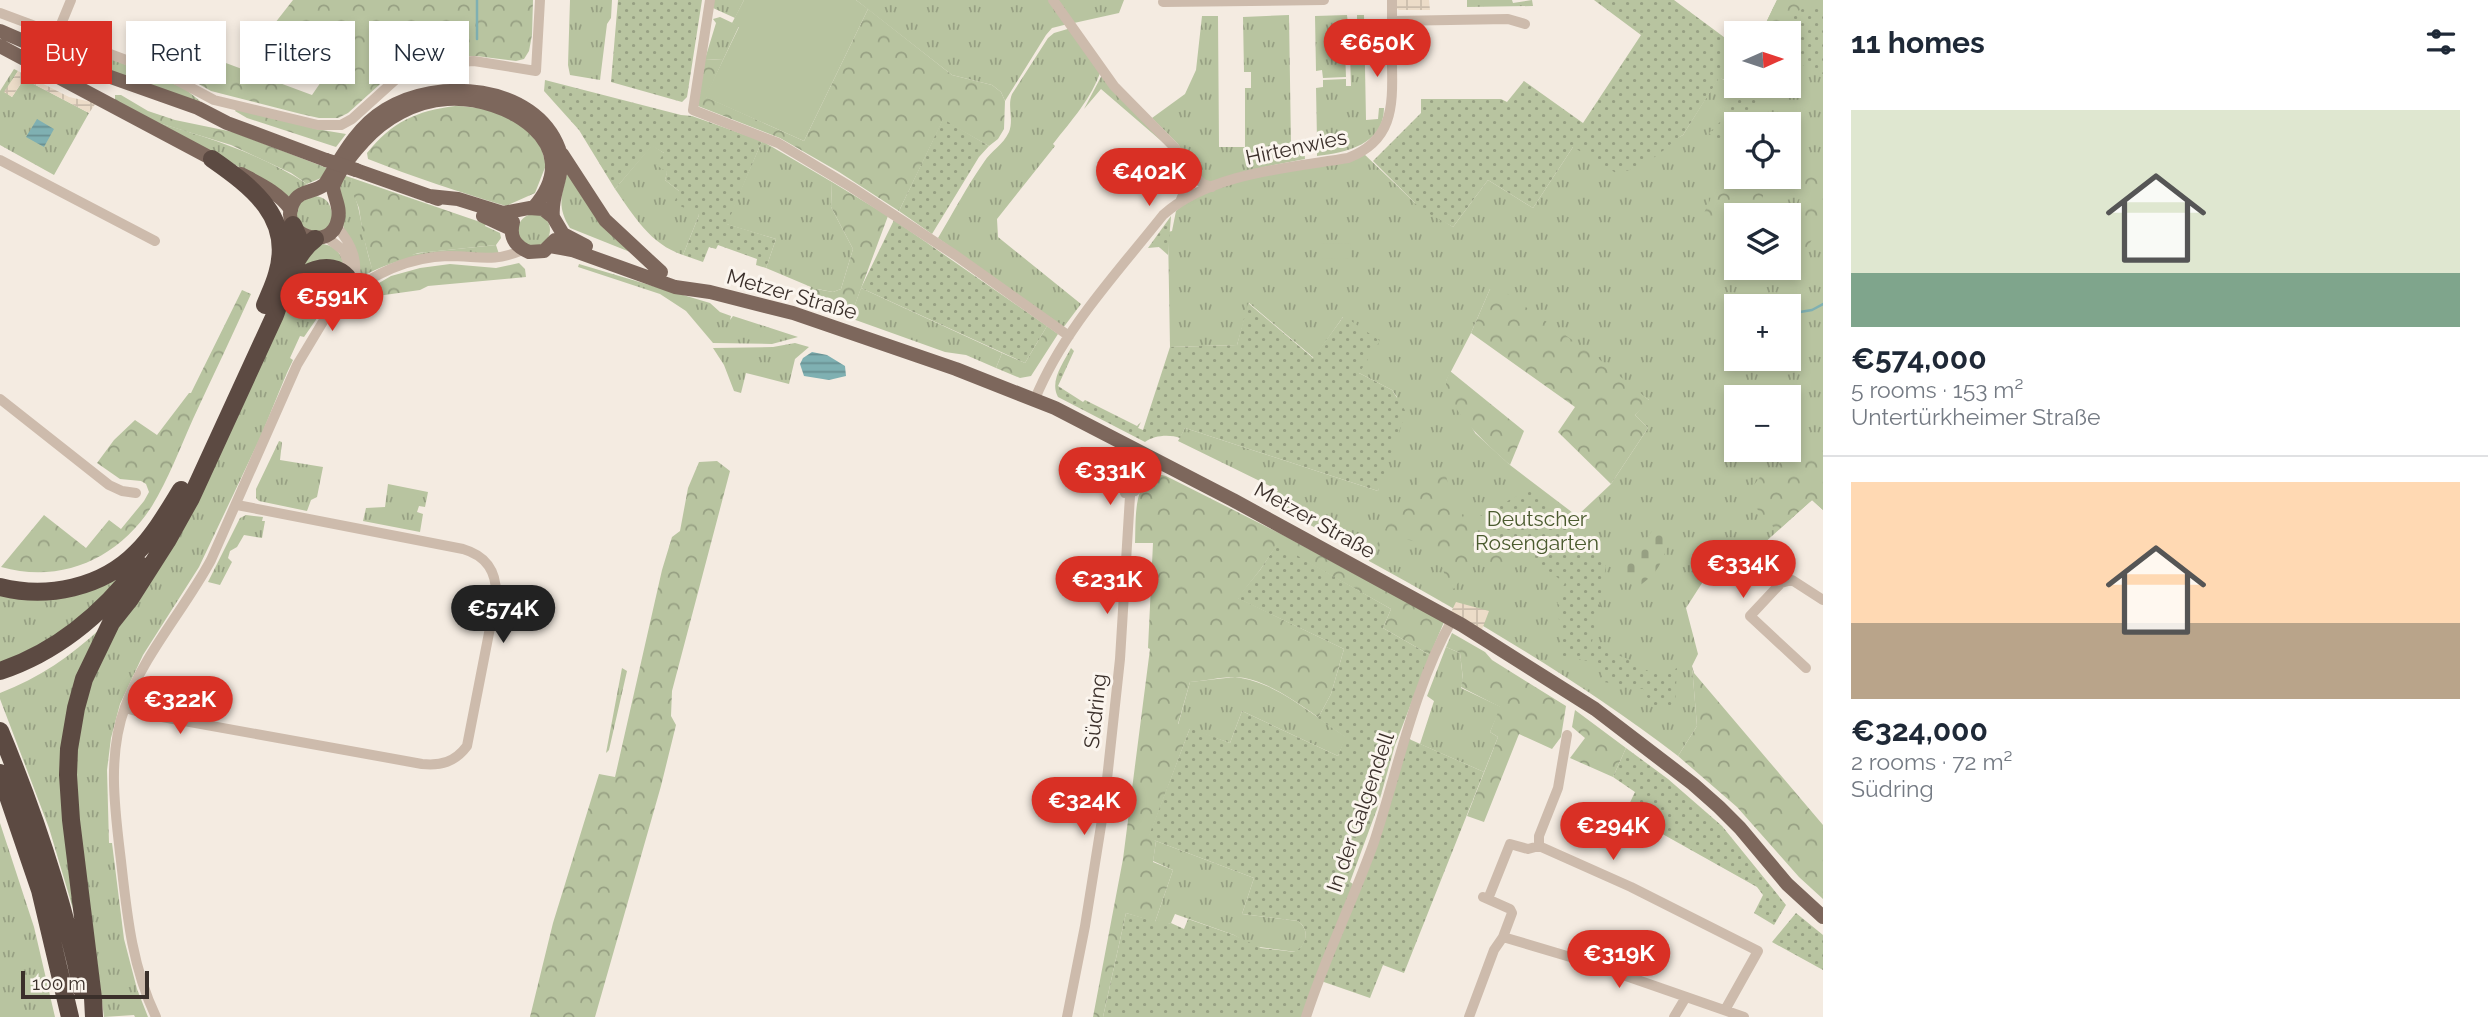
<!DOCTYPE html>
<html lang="en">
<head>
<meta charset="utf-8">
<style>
	body { margin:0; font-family:Raleway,sans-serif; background:#f6f6f7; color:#1f2937; height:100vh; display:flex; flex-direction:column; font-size:26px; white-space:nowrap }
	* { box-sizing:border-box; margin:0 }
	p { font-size:23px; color:#747a83 }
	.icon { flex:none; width:38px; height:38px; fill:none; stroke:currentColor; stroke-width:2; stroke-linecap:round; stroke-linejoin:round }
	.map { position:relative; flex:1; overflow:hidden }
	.sheet { display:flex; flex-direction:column; background:#fff; width:665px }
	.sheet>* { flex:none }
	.banner { position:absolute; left:21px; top:21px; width:665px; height:63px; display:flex; gap:14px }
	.needle { width:46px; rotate:87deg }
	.controls { position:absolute; left:1724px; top:21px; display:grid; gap:14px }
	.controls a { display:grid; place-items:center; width:77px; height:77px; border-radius:0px; background:#fff; box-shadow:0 4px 10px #0003; font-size:35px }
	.scale { position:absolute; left:21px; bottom:18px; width:128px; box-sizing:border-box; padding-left:7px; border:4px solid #3b302b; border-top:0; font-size:19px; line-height:24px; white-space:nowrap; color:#3b302b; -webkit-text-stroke:5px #fbf5ee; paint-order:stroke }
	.price { position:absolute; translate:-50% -60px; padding:0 16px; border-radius:24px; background:#d93025; color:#fff; font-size:23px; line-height:46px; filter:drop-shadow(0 2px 4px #0008) }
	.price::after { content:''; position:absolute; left:50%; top:42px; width:21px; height:16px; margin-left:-10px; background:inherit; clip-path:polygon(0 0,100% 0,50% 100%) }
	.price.current { background:#222; color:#fff }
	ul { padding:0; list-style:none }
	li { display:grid; align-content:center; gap:14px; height:371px; padding:0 28px }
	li+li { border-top:2px solid #e0e1e3 }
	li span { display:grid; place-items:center; height:217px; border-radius:0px; color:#555 }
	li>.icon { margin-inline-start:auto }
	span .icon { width:126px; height:126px; fill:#fffc; stroke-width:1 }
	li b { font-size:30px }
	h2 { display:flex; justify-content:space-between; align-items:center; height:84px; padding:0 28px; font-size:30px }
	.chip { padding:0 24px; border-radius:0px; background:#fff; box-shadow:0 4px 10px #0003; font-size:24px; line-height:63px }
	.chip.current { background:#d93025; color:#fff }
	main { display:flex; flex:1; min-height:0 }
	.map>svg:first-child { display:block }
	.grass { fill:url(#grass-tufts); fill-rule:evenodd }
	.forest { fill:url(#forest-crowns) }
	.cemetery { fill:url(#cemetery-stones) }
	.garden { fill:url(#garden-dots) }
	.pitch { fill:#b8c4a0 }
	.plaza { fill:url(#plaza-grid) }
	.water { fill:url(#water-rules) }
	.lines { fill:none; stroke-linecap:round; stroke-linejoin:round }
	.stream { stroke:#7fb0b2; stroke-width:2.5 }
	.street { stroke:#cdbbac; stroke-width:10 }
	.primary { stroke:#7d675c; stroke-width:14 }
	.highway { stroke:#5c4a42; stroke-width:18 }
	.primary-bridge { stroke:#7d675c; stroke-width:14 }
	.labels { text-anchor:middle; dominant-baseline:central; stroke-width:6; stroke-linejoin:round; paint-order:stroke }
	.street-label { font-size:21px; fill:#3b302b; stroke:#fbf5ee }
	.park-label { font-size:21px; fill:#4a5a2e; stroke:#fbf5ee }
</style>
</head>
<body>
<main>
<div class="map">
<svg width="1823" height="1017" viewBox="0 0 1823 1017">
	<defs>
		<pattern id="grass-tufts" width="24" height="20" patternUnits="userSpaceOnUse" patternTransform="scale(1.75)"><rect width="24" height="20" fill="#b8c4a0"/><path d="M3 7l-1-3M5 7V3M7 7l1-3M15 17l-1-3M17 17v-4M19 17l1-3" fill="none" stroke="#97a083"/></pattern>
		<pattern id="forest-crowns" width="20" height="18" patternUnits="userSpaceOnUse" patternTransform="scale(1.75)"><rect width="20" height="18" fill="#b8c4a0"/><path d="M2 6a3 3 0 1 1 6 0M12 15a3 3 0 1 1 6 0" fill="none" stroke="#97a083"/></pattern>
		<pattern id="cemetery-stones" width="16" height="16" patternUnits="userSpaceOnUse" patternTransform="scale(1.75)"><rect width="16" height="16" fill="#b8c4a0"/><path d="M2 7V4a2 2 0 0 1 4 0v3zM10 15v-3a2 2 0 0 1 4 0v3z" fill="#97a083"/></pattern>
		<pattern id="garden-dots" width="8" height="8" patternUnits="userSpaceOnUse" patternTransform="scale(1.75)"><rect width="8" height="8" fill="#b8c4a0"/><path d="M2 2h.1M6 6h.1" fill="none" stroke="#97a083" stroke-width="1.8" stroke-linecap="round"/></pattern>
		<pattern id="plaza-grid" width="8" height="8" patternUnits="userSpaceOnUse" patternTransform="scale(1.75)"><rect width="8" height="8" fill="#ecdcc8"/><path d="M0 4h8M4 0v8" fill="none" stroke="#cbbdac"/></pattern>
		<pattern id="water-rules" width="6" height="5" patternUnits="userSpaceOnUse" patternTransform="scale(1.75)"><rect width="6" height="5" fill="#7fb0b2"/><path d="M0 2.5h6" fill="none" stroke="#699091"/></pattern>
	</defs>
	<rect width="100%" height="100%" fill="#f4ebe1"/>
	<path class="grass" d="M570,0H612L611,18L607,24L600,80L570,75L568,65Z
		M714,0H744L735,18L713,8Z
		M856,0H1051L1068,24L1052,28L1046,35L1005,101L1001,92L992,85L952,75Z
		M1058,0H1124L1119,13L1074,23Z
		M1467,0H1512L1513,3L1532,0L1533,6L1467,7Z
		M1777,0H1823V510L1812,500L1741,564L1724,549L1686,608L1698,654L1692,666L1697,726L1678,756C1580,681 1476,620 1369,561L1368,556L1271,504L1278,490L1178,441L1185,428L1378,491L1397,397L1392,390L1359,373L1343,317L1314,358L1249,303L1237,345L1170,347L1168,232L1172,231L1176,211L1199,191L1362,152L1415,203L1453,227L1488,180L1533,208L1573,147L1668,146L1675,139L1683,135L1719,77L1727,82L1736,67V86H1788V33H1761ZM1736,124H1788V177H1736ZM1736,215H1788V268H1736ZM1490,289L1649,400L1635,415L1648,428L1611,484L1577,516L1510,465L1475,433L1446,381L1471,333ZM1736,306H1788V359H1736ZM1736,397H1788V450H1736Z
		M1289,15L1291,146L1304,147L1305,159L1264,167L1208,183L1194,170L1178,144L1152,118L1185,94L1196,70L1202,16H1218L1219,147H1245V88H1251V72H1244L1243,17Z
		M1347,15L1348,24H1353L1354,49H1357V15H1364L1366,120L1378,119L1379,108H1384C1384,144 1346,153 1317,156V149L1329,140H1317L1316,88L1323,87V80L1346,79V86H1351L1350,53L1352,50H1345L1346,77L1323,78L1322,70L1316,71L1315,16Z
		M720,17L739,26L723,60L705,59L716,23L713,19Z
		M1071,28L1101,70C1092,98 1071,121 1053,144L1055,146L997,219L998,237L1081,304L1063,328L938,238C953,213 967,186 984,162C991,151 1003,145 1009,132C1014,119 1007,106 1012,94L1048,38L1054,33Z
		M89,50L184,88L200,101L198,104L85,61Z
		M14,69L18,71L5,92L12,97L24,79L89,113L54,175L0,145V91Z
		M1103,73L1166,145L1101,89L1084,109Z
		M149,120C203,136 258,152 307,184L288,197L229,161Z
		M762,141L832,182L831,207L853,249L841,289L833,292L817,289L809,308L797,304L795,301V298L805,301L811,287L766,268L776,239L726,224Z
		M652,145L664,153L667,173L665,180L679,191L699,215L683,255C650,244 634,216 615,189Z
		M568,170L635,254L570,228C556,206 562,194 568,170Z
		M343,175L352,178C351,191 357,199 359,211C363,231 366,250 372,268L404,256L427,252L496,245L499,254C444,254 408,250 358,279L343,225C347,208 335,192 343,175Z
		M314,196C329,197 331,206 333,219L325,231L306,232L296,216L300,202Z
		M518 230a16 16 0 1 1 32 0a16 16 0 1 1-32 0Z
		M323,244C336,246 341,254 345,266L302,271L309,249Z
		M579,264L710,303L720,312L731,316L730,320L733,316L798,337L772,344L713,343L686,311L660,294L578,267Z
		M331,273L338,281L331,298L304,337L300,336L290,358L293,360L286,375L261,436L199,567L143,655L120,704L111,738L107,770L109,843H112L124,939L137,989L148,1017H135L134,1015L104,1017L77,804L76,742L92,675L297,286Z
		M861,288L1002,353L996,368L966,355L945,352L850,318Z
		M795,343L809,347L795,359L789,384L746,373L741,393L734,391L724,365L713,348L773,347Z
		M279,441L282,442L280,460L323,467L317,497L311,500L307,511L259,501L256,498V489Z
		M388,484L428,492L425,507L419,506L417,512L423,514L420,532L363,521L366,508L385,507Z
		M246,515L263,517L262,521H265L262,538L244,535L237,547L230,551L228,558L232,562L220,585L208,582L240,518Z
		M128,568L107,594L63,633L0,664V592L19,596Z
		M101,628L70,706L76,919L49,828L0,699V693C39,678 71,656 101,628Z
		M1446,647L1460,653L1463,680L1461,688L1501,707L1490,732L1498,737L1484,772L1420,744L1434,701L1427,696Z
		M622,668L627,671L609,750L606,753Z
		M1235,677C1277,682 1311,714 1346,737L1338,756L1242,711L1230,743L1178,725L1190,682Z
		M0,823L34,927L55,1017H0Z
		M1156,841L1254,878L1242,914L1298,921C1310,930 1307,944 1296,952L1252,946L1234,935L1175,914L1171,923L1165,925L1155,922L1173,870L1153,861Z"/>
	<path class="forest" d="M293,0H533L532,35L529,51L524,59L516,61L476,56L409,58L348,113L338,118H319L301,114L211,91L176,71L175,44L312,95L336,60L275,23Z
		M1777,0H1823V5C1801,6 1792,18 1778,33H1761Z
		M868,9L952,75L992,85L1001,92L1005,101L1004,129L998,139L989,146L943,120L899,211L839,172L780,138L698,106L705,59L723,60L706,97L804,141Z
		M115,95H121L148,111L175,120L233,132L327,168L321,178L307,184L291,173L231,145L149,120L115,101Z
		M455,106C485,107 516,114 536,138C542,145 543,157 546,165L535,193L506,206C459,192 413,177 368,159L367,153C392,122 416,111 455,106Z
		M237,108L316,129L346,134L336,147L247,118L235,111Z
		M1736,156V177H1751L1765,189L1757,215H1736V235L1730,216L1721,215L1714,218L1704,213L1710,200L1713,186Z
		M1790,172L1823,179V221L1807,248L1800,254L1794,265L1783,271L1763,276L1766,268H1788L1789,219L1794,218L1801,195Z
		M352,178L486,224L485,226L500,233L501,238L496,245L418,253L372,269L363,235L359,208L351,189Z
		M832,182L888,216L850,318L811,303L816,289L833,292L841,289L853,249L831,207Z
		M519,263L525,269L526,277L428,286L420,290L356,299L355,297L391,276L420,268L450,264L496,268Z
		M1490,289L1502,290L1599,359L1650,401L1635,415L1648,428L1611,484L1558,432L1575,407L1471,333Z
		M242,290L251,294C232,336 212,378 193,419C180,448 168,480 152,506C118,559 61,584 1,567L44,515L86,548L109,520L121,529L144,501L149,492L146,484L141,481L120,479L97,463L114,440L135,420L157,435L189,393H191Z
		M1047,326L1058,334L1031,376L1020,378L996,368L1002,353L1025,363Z
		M1450,371L1524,431L1510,465C1492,449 1444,407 1446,381C1446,380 1450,372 1450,371Z
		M1823,443V510L1812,500L1777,531L1749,500L1747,494L1763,473L1768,480L1781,472L1778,465L1782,461L1778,455L1788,450L1795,460Z
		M717,461L730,471L672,691L671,716L676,725L661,786L595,1017H530L553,923L599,774L615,777L662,570L672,537L680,531L688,488L699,462Z
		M1154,473L1166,476L1281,534L1444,622L1430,655L1383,628L1391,609L1277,545L1260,570L1238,598L1344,649L1331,694L1318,718L1346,737C1316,717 1270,677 1234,677C1220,677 1205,681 1190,682L1178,724L1190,728L1149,837L1156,841L1153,862L1173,870L1155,922L1126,913L1103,1017H1093L1123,859L1150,649L1148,648L1153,543H1135C1136,521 1133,486 1154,473Z
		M1446,476C1452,501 1467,533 1491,545C1503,552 1514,554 1524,564L1509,570L1488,561L1473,560L1454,589C1445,583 1446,579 1443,569C1438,553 1418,539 1402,539L1382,551L1376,546L1396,509L1417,494V478Z
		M1452,633L1485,652L1492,660L1566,706L1561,737L1552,749L1519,734L1484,822L1467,816L1498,737L1490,732L1500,707L1461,687L1463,679L1460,653L1446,647Z
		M1692,666L1694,673L1823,825V899L1799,877L1737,807L1678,756L1697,726Z
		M1575,710L1626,748L1613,777L1570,758L1585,738L1572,727Z"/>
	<path class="cemetery" d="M1657,530L1671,540C1660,562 1661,571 1639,586L1624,570L1652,531Z"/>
	<path class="garden" d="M618,0H702L687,97L682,102L611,82Z
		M1594,0H1674L1736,46V67L1728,81L1719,78L1683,135C1675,139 1671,144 1664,150C1650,161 1635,171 1616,173L1573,147L1533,208L1488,180L1453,227L1422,210L1373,161L1421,113V99H1501L1507,102L1524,81L1583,123L1641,35Z
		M1810,5H1823V74L1789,59L1788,33H1778L1798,11Z
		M545,80L681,115L692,116L762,141L727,224L776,239L766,268L756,265L757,259L718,245L716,249L709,247L703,262L683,255L699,215L674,203L679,191L665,180L667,172L656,165L664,153L652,146L615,189L579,130L544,91Z
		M1740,89L1762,97L1753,124H1736V156L1734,158L1709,133L1720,122Z
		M943,119L989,146L979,157L932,234L899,211Z
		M1171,216L1168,255L1159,247L1148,248Z
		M894,220L1047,326L1025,363L861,288Z
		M1248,303L1313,358L1344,316L1380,341L1359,373L1392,390L1406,412L1378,491L1185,428L1180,438C1170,434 1154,435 1145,442L1058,397C1049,381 1064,362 1071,348L1074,351L1058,386L1083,402L1085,400L1137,426L1141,422L1138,428L1143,430L1170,347L1237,345Z
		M1528,490L1572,522L1577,540L1592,547L1606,566L1599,604L1604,613L1596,619L1592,642L1594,644L1604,642L1607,651L1636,662L1645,671H1653L1661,677L1677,668L1675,706H1652L1643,689L1604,682L1598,663L1562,656L1557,597L1565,583L1511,544L1495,542L1480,516Z
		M1277,544L1391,609L1383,628L1430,655L1395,745L1377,809L1350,882L1353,884L1303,1017H1103L1126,913L1165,924L1171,923L1184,929L1188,919L1234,935L1261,948L1295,952C1307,944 1310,930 1298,921L1242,914L1254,878L1148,838L1190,728L1230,743L1242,711L1338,756L1345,737L1318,718L1331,694L1344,649L1237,598L1260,570Z
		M1409,739L1484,772L1404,973L1383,965L1370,998L1321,981Z
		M1626,748L1668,779L1722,826L1786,905L1774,925L1754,913L1763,895L1757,887L1625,813L1635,792L1613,777Z
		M1796,913L1823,935V970L1772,942Z"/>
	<path class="pitch" d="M744,0H856L868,9L804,141L705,97L739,27L732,23Z
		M1321,243L1351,244L1350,259L1321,258Z"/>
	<path class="plaza" d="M1396,0H1429L1430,10H1399L1396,8Z
		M18,71L69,97L96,103L89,113L24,79L12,97L4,92Z
		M1456,602L1489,611L1481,632L1450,614Z"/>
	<path class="water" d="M37,119L54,129L44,147L26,137Z
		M812,352L827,355L845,366L846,376L829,380L804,376L800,364L803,358Z"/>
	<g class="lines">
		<path class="stream" d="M477,0V39
			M1788,314L1812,310L1823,304"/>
		<path class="street" d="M710,0L693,110L778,143L851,187L955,255L1069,336
			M1053,0L1114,86L1175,148L1192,174L1203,184L1212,187
			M1163,2L1324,0
			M0,13L169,76L214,100L318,125H341L352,119L404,72L418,65L474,61L536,71L540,0
			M1392,21L1508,19L1525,24
			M57,34L71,0
			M0,160L155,241
			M1180,202L1188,183L1189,170
			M336,226C354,246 359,263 353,290
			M339,301C371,275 407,257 448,256C479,256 492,263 523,250
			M0,399L109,485L122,491L136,493
			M1035,399C1063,330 1117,273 1163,215C1210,173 1288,168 1348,158C1392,141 1393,108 1392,67C1392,45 1392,22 1392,0
			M1135,491L1144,472L1159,462
			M1125,493L1126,468L1133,449
			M1806,668L1750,616L1781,583L1792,580L1823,600
			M125,708L151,715L422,764C441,766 455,762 467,746L496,597C497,572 487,556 463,549L237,505
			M1567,735L1558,788L1539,836V846L1631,887L1758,951L1725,1010
			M1488,899L1510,844L1528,849L1539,846
			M1503,937L1577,959L1744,1017
			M156,1017C132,967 127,915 121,861C115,811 107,756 125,707C144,654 184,610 211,560L297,365L342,290L348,268L347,259L343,250L325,236
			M1067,1017L1085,926L1104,807L1120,659L1130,496L1139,461V452
			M1306,1017C1325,957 1353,901 1374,842C1398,769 1414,687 1452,620
			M1469,1017L1494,950L1503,937L1512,913L1510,909L1483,897
			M1674,1017L1686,997"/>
		<path class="primary" d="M0,31L88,69L198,108L227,123L326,160
			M0,46L220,163
			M562,154L605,220L661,272
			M356,170L438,199
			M241,174C258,183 280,193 291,210
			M429,196L458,199L503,213L529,208L543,209L553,217L563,234L586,246
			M534,207C589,144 506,95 447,99C415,101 384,118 363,142C351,155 339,170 333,187C334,197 341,208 338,219C332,254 277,235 293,203C300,189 315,193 325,184C342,156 357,127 385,110C436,77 535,84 559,149C567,173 550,193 553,217
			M483,216L511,229
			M513,222C509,237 515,246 529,252L544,251L555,240
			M550,246L572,250L675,287L710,292L793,313L956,369L1055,408L1233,500L1462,625L1595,709L1693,784L1719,807L1740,828L1787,884L1823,917"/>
		<path class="highway" d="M212,159C252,187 294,218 277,274C274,285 269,295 265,305
			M292,258L298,237L293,225
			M289,291C299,272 330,258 347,277
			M0,587C47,599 102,588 137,552C155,534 168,511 181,490
			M0,671C57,652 104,612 140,565
			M0,731C35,815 63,900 82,990
			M0,773L40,890L70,1017
			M94,1017L93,998L71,820L68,775L69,749L76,708L84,679L111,623L130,599L167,541L191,498L275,315C284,290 293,255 315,239"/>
		<path class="primary-bridge" d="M326,160L356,170"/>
	</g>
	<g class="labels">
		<g class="street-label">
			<text transform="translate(1296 147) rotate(-12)">Hirtenwies</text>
			<text transform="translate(792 294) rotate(16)">Metzer Straße</text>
			<text transform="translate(1315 520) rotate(29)">Metzer Straße</text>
			<text transform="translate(1095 711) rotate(-84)">Südring</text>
			<text transform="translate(1360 812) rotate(-71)">In der Galgendell</text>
		</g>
		<g class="park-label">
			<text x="1537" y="518">Deutscher<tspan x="1537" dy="24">Rosengarten</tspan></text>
		</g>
	</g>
</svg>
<div class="controls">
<a><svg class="needle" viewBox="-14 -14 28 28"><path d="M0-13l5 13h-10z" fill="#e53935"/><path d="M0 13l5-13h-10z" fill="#747a83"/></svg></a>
<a><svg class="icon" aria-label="locate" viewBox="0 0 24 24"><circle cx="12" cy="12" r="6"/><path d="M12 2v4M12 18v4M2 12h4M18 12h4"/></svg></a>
<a><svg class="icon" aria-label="layers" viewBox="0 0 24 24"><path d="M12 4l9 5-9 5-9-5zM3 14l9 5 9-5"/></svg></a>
<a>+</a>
<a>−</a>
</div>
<div class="scale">100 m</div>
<b class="price" style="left:1377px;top:79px">€650K</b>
<b class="price" style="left:1149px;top:208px">€402K</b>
<b class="price" style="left:332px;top:333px">€591K</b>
<b class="price" style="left:1110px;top:507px">€331K</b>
<b class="price" style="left:1743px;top:600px">€334K</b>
<b class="price" style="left:1107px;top:616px">€231K</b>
<b class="price current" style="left:503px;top:645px">€574K</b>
<b class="price" style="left:180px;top:736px">€322K</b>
<b class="price" style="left:1084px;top:837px">€324K</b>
<b class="price" style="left:1613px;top:862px">€294K</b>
<b class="price" style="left:1619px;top:990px">€319K</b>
<div class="banner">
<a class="chip current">Buy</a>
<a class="chip">Rent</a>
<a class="chip">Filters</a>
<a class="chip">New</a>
</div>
</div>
<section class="sheet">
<h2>11 homes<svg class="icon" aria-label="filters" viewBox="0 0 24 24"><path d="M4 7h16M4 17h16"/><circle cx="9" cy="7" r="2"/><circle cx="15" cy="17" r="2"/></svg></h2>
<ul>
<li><span style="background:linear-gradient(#dfe7d0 75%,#7fa58c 0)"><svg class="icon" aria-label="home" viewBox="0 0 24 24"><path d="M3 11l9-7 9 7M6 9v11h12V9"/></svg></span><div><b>€574,000</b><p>5 rooms · 153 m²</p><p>Untertürkheimer Straße</p></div></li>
<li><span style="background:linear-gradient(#ffd9b3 65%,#b9a48a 0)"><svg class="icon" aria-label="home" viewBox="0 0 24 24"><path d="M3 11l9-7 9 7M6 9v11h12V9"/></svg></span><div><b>€324,000</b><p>2 rooms · 72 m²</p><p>Südring</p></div></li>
</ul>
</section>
</main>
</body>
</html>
